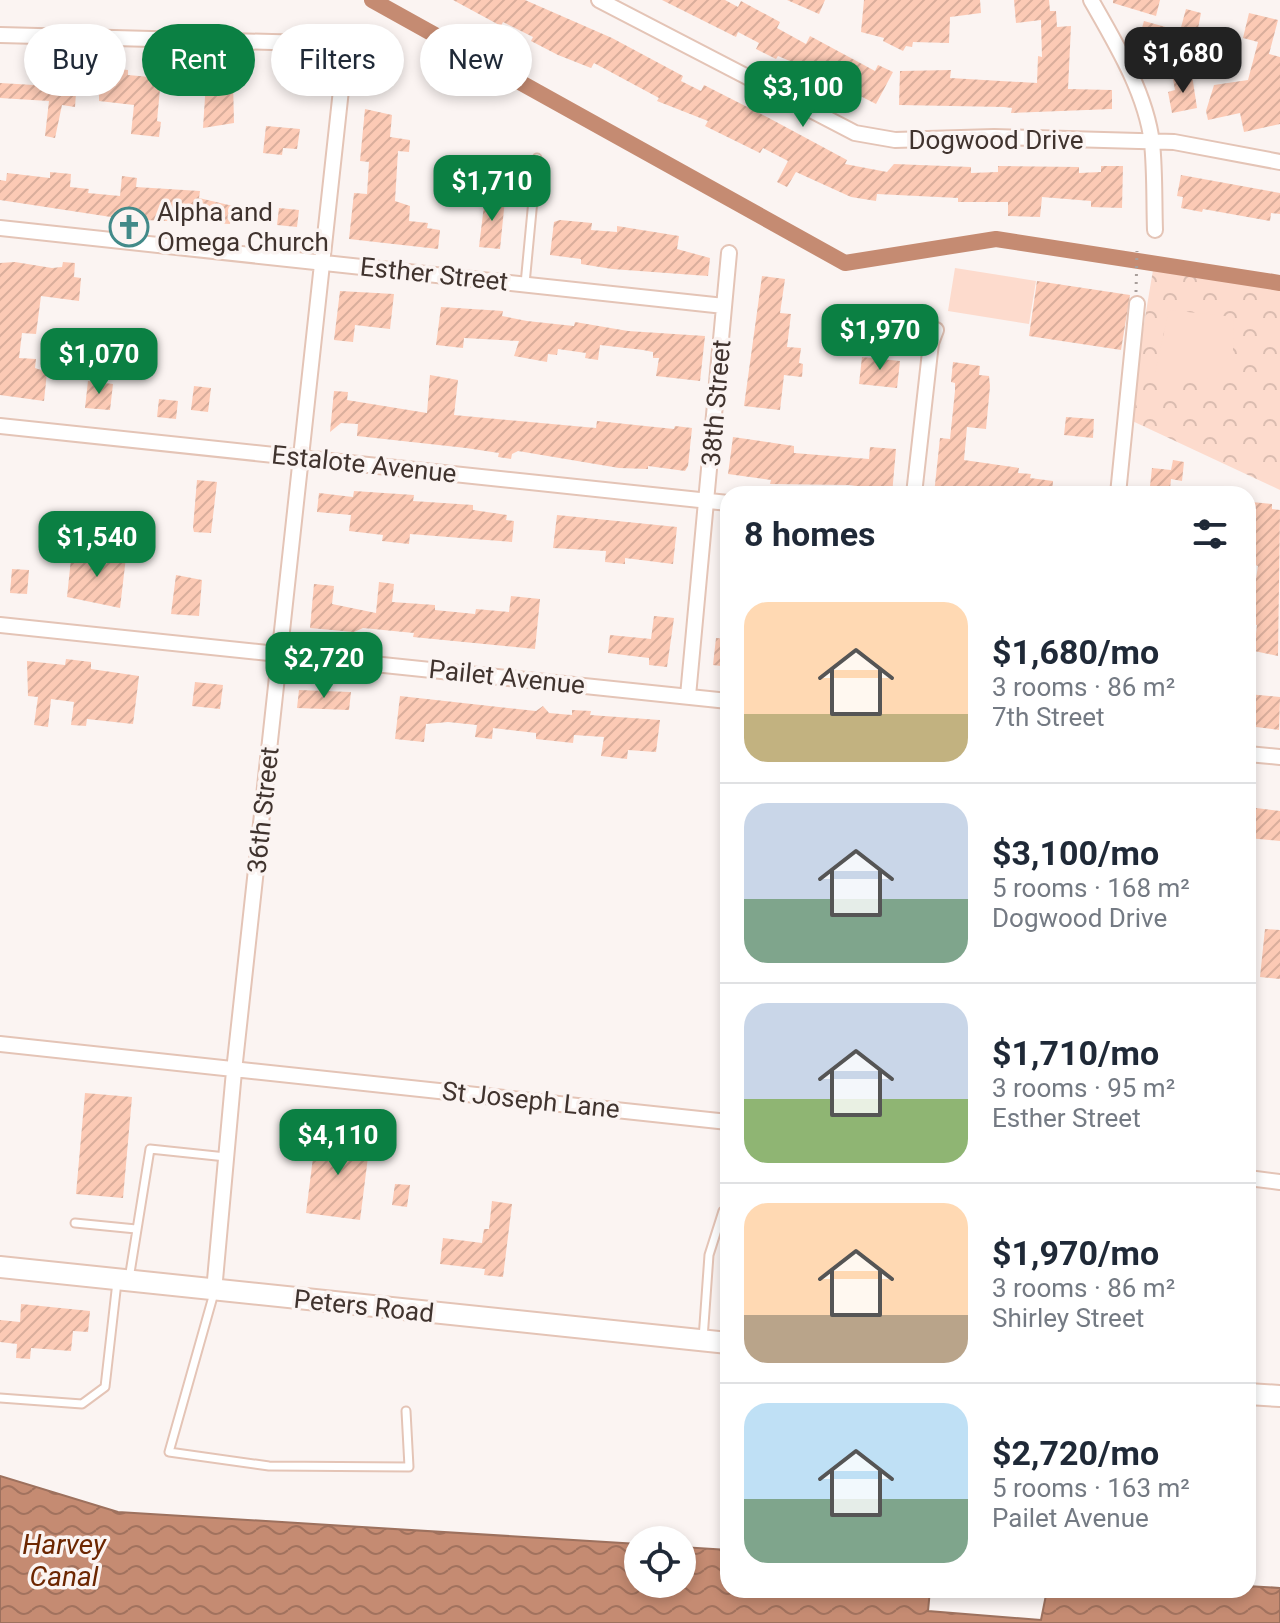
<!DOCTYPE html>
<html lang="en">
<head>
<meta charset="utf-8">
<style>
	body { margin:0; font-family:Roboto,sans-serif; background:#f6f6f7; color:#1f2937; height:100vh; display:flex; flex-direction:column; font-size:30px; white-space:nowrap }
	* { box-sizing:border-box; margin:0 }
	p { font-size:26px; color:#747a83 }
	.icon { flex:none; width:44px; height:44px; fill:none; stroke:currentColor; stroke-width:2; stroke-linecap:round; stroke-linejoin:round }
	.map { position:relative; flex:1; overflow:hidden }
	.sheet { position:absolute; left:720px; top:486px; width:536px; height:1112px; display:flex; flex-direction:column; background:#fff; border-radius:24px; box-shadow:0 4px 12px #0003 }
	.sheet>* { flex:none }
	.guide { position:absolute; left:24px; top:24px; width:576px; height:72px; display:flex; gap:16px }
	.controls { position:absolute; left:624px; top:1526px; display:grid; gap:16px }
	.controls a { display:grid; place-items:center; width:72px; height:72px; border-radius:50%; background:#fff; box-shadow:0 4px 12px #0003; font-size:40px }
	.price { position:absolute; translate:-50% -68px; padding:0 18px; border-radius:16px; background:#0b8043; color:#fff; font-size:26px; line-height:52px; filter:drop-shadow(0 2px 4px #0008) }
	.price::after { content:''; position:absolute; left:50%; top:48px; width:24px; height:18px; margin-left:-12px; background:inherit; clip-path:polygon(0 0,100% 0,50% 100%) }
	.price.active { background:#222; color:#fff }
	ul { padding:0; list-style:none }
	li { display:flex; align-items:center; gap:24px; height:200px; padding:0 24px }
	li+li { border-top:2px solid #e0e1e3 }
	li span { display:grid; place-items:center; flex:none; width:224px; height:160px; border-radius:24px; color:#555 }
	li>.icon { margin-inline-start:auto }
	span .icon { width:96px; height:96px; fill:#fffc; stroke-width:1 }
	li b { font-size:34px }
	h2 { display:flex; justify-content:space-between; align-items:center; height:96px; padding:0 24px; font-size:34px }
	.chip { padding:0 28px; border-radius:36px; background:#fff; box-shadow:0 4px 12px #0003; font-size:28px; line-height:72px }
	.chip.active { background:#0b8043; color:#fff }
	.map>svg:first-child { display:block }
	.park { fill:url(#park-crowns) }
	.pitch { fill:#fddbcd }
	.water { fill:url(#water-waves); stroke:#9d715e; stroke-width:2 }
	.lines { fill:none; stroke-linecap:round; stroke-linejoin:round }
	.canal { stroke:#c58b72; stroke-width:16 }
	.building { fill:url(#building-hatch) }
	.lane-casing { stroke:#e4c4b6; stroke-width:11 }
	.street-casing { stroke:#e4c4b6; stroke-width:18 }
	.secondary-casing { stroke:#e4c4b6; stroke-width:24 }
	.path { stroke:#a89e9b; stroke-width:3; stroke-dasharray:2 6; stroke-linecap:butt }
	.lane { stroke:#fff; stroke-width:7 }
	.street { stroke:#fff; stroke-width:14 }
	.secondary { stroke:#fff; stroke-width:20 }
	.labels { text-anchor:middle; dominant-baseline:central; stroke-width:7; stroke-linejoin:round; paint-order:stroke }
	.street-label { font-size:26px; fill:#40332e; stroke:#fbf4f2 }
	.poi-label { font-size:26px; fill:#40332e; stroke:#fbf4f2; text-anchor:start }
	.water-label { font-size:28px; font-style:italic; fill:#6c2600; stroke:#fbf4f2 }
</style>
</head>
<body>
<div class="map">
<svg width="1280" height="1623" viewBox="0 0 1280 1623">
	<defs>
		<pattern id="park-crowns" width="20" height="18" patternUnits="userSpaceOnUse" patternTransform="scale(2)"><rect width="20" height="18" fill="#fddbcd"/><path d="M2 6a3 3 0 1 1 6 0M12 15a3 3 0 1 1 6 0" fill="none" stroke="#dabcb0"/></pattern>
		<pattern id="water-waves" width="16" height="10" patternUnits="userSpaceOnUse" patternTransform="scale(2)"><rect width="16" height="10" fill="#c58b72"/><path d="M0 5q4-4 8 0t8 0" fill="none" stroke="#a1725e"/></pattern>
		<pattern id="building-hatch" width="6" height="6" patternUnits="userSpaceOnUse" patternTransform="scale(2)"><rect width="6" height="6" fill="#fccab5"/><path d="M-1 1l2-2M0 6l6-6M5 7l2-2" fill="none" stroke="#d9ae9c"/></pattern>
	</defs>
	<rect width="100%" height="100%" fill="#fbf4f2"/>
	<path class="park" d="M1153,270L1280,290V490L1128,419Z"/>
	<path class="pitch" d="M955,268L1036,281L1029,324L948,311Z
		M1169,310L1234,317L1233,350L1216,377L1190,383L1155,373Z"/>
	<path class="water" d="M0,1476L118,1512L638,1544V1584H682V1547L728,1550V1590H930L928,1611L1041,1620L1047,1590H1248V1586L1280,1588V1623H0Z"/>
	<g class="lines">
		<path class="canal" d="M372,0L845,263L996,239L1280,283"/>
	</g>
	<path class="building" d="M453,0H525L612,38L683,76L681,81L701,91L704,85L767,117L847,160L845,164L887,172L894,164L971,167V173L998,172V166L1079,167V173L1101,172V166H1123L1122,208L1091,207V201L1042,197L1040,217L1008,216V202H958V198L877,194L876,201L851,197L796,172L787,187L777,182L788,161L763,148L760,153L705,126L708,121L657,101L659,98L594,63L591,68L558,55L531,41L533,37L503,22L501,26Z
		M662,0H725L738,7L741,1L780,22L777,28L806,44L810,36L875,71L878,65L893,72L876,104L797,64L778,56L776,59L756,49L759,43L738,32L736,37Z
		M787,0H825L819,14Z
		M864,0H980L981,13L950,17L949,43L913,42L912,47L906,46L903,51L883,41L884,38L861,32Z
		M1014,0H1049L1050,11H1056L1057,27L1071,26L1068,89L1112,90V109L1011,113L1012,108L1004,107L899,105L900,71L951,70L950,78L1037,83L1038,56L1042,57L1041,20L1016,23Z
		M1113,0H1160L1156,16L1113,3Z
		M1186,9L1201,13L1191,64L1150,52L1153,42L1139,38L1144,21L1180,31Z
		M1249,13L1278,20L1269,54L1280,57V124L1244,132L1240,113L1208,120L1206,111L1214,85L1248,80L1258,42L1243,38Z
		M86,66L128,70V75L161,78L157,121L161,122L159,137L131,134L134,105L99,101V95L76,93L75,107L62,105L55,138L45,136L49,101L0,98V83L51,86L52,70L85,74Z
		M1192,75L1197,108L1172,113L1168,92L1175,90L1173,79Z
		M233,81L234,123L203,128L206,82Z
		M365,109L392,115L390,137L410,140L409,152L398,151L395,201L410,206L409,221L428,223L427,228L440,230L438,249L349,239L354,193L367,194L369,162L360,161Z
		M266,126L300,129L297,149L283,148L282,155L263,153Z
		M50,172L71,174L70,187L89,189L88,193L120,196L122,176L137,178L136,187L200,191L199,198L233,206L230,224L124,219L0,200V180L6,181L7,173L50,178Z
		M1181,175L1280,193V214L1271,213L1270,221L1203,209L1202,212L1181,208L1183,197L1177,196Z
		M485,197L505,199L500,249L479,247Z
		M279,208L299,210L297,227L277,225Z
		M560,220L592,223L591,230L617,232V226L679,236L677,249L710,258L708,276L612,269L581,264V259L550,255L554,222Z
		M15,262L52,268L62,267L63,262L75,263L74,277L81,278L79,301L41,296L36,334L22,333L19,358L36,359L35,368L47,372L44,401L0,395V263Z
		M762,276L785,279L780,313L791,314L787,347L801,348L799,363L803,364L802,377L784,375L780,410L744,406Z
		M1037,281L1130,295L1121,350L1029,336Z
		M340,291L394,294L390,329L355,325L353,342L334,340Z
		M441,307L503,311L502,316L527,321L574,326L575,322L628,331L705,336L700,381L656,376L659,358H653V352L643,350L600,345L598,360L585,358L586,353L558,349L557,355L548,354L547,362L514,356L519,341L464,338L463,348L436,345Z
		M862,357L900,361L897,388L859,384Z
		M953,362L980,366L979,375L989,376L990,386L986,429L967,427L964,460L1019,468L1018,473L1031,474L1030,478L1053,481L1052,494H934L940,438L950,439L955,391V383L951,382Z
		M430,375L458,380L454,415L596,428L597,421L674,429L675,426L692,428L688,466L685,471L648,466V469L619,468L518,451L512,454L511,459L498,457L499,453L466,448L357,436L358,424L341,423L330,432L334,391L348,392L347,400L427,413Z
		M88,381L113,384L110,410L85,408Z
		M194,386L211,388L208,412L191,410Z
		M159,399L178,401L176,419L157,417Z
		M1066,417L1094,419L1093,438L1064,435Z
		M733,437L794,446V453L869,459L870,447L896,449L892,494H871V488L849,485L770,484L771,480L728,474Z
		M1173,460L1184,462L1182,481L1171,479L1170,489L1150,486L1152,468L1171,470Z
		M197,480L217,482L211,533L194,532L193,528Z
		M354,491L414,495L413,501L473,505V510L507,515L506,520L514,521L512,542L410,534L409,544L382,541L383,535L349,531L351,515L317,512L319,493L353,497Z
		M1252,502L1272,504V509L1280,510L1278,656L1254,651L1257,625L1248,624V604H1252L1258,566L1248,562Z
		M557,515L677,527L673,564L625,558V564L605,562L606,551L553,548Z
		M76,552L126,557L120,608L67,597L71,559H75Z
		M12,569L29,570L27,594L10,593Z
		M176,575L202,580L199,616L171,614Z
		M379,582L394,584L392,602L435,605V610L475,614L476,609L509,612L511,596L540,599L535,649L413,637L414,633L363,628L354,632L310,628L314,584L334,586L332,604L376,613Z
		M654,616L674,618L667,667L649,665V658L608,653L610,635L651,639Z
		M716,638L728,639V667L713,665Z
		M66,659L91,662V669L139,676L133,724L87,719L86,726L71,725L74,702L51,699L48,727L34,725L38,697L28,696L27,661L65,665Z
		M195,682L223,685L220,709L192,706Z
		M299,690L351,692L349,710L297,708Z
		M1248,694L1280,697L1279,730L1248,726Z
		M400,696L536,711L543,706L549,713L572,715V710L591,711L590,715L660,720L656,752L628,750L627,759L601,756L604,737L574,735L573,743L536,739V733L493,728L492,739L475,737L477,725L448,722L426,724L424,742L395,739Z
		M1248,807L1280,811V841L1248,838Z
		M1265,929L1280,930V979L1260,977Z
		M85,1093L132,1097L123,1198L76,1194Z
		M316,1134L370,1141L360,1220L306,1213Z
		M395,1184L410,1185L407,1207L392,1205Z
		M492,1201L512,1204L503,1277L484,1275L485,1269L440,1264L443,1238L482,1243L484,1229H489Z
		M21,1304L90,1311L88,1332L73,1331L71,1351L31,1348L30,1359L16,1358L17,1344L0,1342V1320L20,1322Z"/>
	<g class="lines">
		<g class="lane-casing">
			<path id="lane" d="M525,284L537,158
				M75,1223L136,1229
				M129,1279L150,1149L226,1157
				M214,1293L169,1452L269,1466L409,1467L406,1411
				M703,1339L709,1255L723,1211L728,1209
				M0,1398L82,1404L105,1387L117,1282"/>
		</g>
		<g class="street-casing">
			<path id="street" d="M599,0L855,133L895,140L994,137L1174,142L1280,162
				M1091,0C1115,42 1146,93 1152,143C1155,171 1154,201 1155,230
				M0,35L346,44L234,1071L214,1291
				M0,228L724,306
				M0,426L728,503
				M914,494L931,343L936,330
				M1118,494L1137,304
				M0,625L728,701
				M688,696L729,253
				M1248,754L1280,757
				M0,1044L728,1122
				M1248,1178L1280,1182"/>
		</g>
		<g class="secondary-casing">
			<path id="secondary" d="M0,1267L728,1343
				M1248,1394L1280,1396"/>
		</g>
		<path class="path" d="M1136,292L1137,251"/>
		<use href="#lane" class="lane"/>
		<use href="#street" class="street"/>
		<use href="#secondary" class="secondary"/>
	</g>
	<defs>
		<g id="church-ring" transform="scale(2)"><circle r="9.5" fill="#fbf4f2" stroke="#428a89" stroke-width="1.5"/><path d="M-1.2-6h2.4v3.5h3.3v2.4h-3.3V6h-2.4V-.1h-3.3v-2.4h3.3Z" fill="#428a89"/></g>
	</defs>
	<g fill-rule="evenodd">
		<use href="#church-ring" x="129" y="227"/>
	</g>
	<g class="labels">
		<g class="street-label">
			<text x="996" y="140">Dogwood Drive</text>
			<text transform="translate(434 274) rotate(6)">Esther Street</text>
			<text transform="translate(716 403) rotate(-85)">38th Street</text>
			<text transform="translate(364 464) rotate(6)">Estalote Avenue</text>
			<text transform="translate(507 677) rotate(6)">Pailet Avenue</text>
			<text transform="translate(263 810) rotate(-84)">36th Street</text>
			<text transform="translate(531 1100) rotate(6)">St Joseph Lane</text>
			<text transform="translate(364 1306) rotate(6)">Peters Road</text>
		</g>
		<g class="poi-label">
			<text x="157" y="212">Alpha and<tspan x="157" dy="30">Omega Church</tspan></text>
		</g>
		<g class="water-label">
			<text x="64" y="1544">Harvey<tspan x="64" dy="32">Canal</tspan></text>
		</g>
	</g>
</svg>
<div class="controls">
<a><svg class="icon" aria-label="locate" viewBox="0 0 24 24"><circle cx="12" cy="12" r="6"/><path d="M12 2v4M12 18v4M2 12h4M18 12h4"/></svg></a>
</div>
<b class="price active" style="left:1183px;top:95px">$1,680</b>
<b class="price" style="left:803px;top:129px">$3,100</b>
<b class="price" style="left:492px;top:223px">$1,710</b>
<b class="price" style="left:880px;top:372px">$1,970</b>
<b class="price" style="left:99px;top:396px">$1,070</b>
<b class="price" style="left:97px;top:579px">$1,540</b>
<b class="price" style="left:324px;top:700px">$2,720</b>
<b class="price" style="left:338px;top:1177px">$4,110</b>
<div class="guide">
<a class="chip">Buy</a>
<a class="chip active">Rent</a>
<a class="chip">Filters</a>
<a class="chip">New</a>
</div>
<section class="sheet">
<h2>8 homes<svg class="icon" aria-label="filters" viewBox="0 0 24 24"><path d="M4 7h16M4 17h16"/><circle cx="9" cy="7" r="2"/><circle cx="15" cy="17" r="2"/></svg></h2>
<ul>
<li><span style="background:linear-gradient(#ffd9b3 70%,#c2b280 0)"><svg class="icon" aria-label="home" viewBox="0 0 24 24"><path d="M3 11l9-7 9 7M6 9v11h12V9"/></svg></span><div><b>$1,680/mo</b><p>3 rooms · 86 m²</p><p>7th Street</p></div></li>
<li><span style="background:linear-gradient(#c9d6e8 60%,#7fa58c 0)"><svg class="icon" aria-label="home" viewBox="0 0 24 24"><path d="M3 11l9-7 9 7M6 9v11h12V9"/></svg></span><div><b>$3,100/mo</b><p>5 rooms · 168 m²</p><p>Dogwood Drive</p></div></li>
<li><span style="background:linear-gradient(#c9d6e8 60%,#8fb573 0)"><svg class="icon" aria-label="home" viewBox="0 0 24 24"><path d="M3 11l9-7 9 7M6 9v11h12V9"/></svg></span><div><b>$1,710/mo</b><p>3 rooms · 95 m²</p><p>Esther Street</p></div></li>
<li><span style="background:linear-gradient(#ffd9b3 70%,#b9a48a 0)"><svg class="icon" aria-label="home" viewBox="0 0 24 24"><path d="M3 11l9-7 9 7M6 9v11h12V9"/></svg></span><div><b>$1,970/mo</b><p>3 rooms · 86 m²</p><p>Shirley Street</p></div></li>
<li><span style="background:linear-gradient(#bfe0f5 60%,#7fa58c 0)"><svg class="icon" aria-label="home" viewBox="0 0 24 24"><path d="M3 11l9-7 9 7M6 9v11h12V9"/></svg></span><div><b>$2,720/mo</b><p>5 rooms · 163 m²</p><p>Pailet Avenue</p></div></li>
</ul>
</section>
</div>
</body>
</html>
